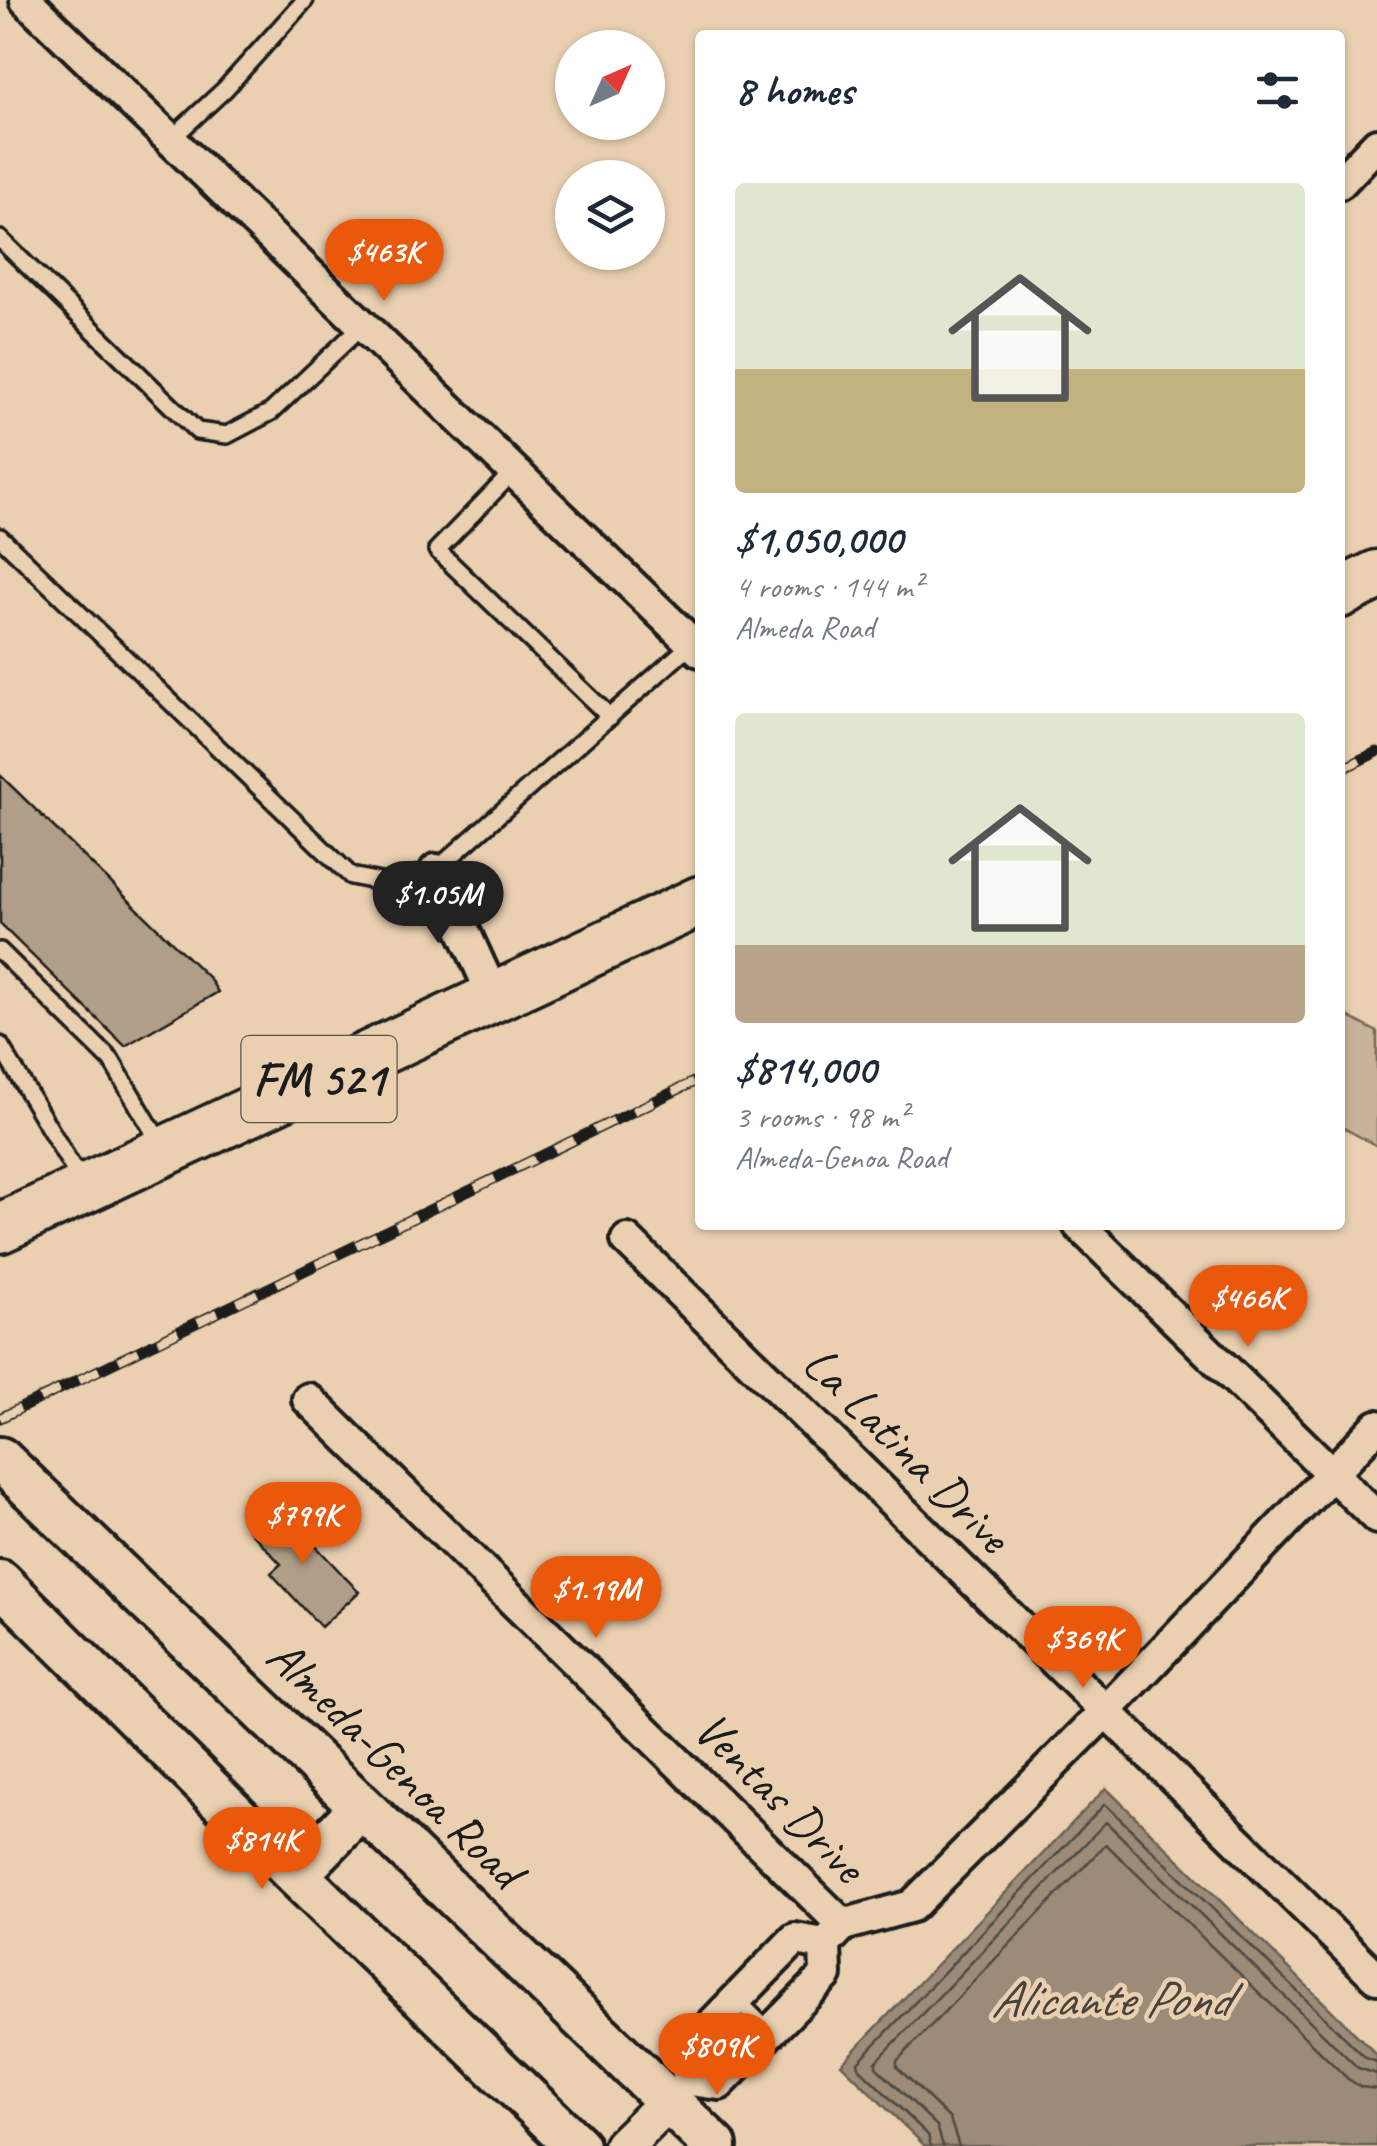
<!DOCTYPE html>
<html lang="en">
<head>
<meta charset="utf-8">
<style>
	body { margin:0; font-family:Caveat,sans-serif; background:#f6f6f7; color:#1f2937; height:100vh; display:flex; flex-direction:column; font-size:38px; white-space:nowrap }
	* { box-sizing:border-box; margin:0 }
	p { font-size:32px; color:#747a83 }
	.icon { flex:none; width:55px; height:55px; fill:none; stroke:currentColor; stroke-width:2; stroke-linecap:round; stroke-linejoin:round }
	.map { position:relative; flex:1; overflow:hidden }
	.sheet { position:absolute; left:695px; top:30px; width:650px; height:1200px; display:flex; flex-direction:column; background:#fff; border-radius:10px; box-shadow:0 2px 8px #0004 }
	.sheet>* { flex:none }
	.needle { width:65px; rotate:45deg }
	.tools { position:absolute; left:555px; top:30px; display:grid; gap:20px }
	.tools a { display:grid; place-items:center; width:110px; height:110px; border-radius:50%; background:#fff; box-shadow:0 2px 8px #0004; font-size:50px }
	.price { position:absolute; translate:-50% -85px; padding:0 22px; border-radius:35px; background:#ea580c; color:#fff; font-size:32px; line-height:65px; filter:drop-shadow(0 2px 5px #0008) }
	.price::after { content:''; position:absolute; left:50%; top:60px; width:30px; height:22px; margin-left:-15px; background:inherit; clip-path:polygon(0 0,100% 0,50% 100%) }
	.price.selected { background:#222; color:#fff }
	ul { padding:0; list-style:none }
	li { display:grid; align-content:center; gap:20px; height:530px; padding:0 40px }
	li span { display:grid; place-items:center; height:310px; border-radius:10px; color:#555 }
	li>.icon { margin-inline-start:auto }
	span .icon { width:180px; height:180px; fill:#fffc; stroke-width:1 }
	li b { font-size:42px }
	h2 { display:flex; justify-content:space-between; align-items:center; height:120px; padding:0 40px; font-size:42px }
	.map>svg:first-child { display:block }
	.green { fill:#c8b299; stroke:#72675a; stroke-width:2.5 }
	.water { fill:#9b8b78; stroke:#685f53; stroke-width:2.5 }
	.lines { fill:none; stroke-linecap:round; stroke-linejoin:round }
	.shore { stroke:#4f4841; stroke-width:2.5 }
	.building { fill:#b19e88; stroke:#1c1c1c; stroke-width:2.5 }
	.service-casing { stroke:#1c1c1c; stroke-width:22 }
	.minor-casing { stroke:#1c1c1c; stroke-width:38 }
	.tertiary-casing { stroke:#1c1c1c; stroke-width:45 }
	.secondary-casing { stroke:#1c1c1c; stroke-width:50 }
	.primary-casing { stroke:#1c1c1c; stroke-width:55 }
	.service { stroke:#ead0b1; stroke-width:15 }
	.minor { stroke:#ead0b1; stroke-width:30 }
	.tertiary { stroke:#ead0b1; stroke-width:38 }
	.secondary { stroke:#ead0b1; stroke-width:42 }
	.primary { stroke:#ead0b1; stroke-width:48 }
	.rail-casing { stroke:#1c1c1c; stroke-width:11 }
	.rail { stroke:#ead0b1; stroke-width:8; stroke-dasharray:22; stroke-linecap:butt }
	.labels { text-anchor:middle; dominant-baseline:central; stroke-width:9; stroke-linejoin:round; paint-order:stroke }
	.shield { fill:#ead0b1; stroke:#5a5249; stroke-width:2.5 }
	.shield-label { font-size:48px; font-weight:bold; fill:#1c1c1c }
	.street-label { font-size:50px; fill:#1c1c1c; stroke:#ead0b1 }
	.water-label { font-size:52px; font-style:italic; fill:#48433c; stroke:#ead0b1 }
</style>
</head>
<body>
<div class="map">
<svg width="1377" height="2146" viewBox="0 0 1377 2146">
	<rect width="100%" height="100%" fill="#ead0b1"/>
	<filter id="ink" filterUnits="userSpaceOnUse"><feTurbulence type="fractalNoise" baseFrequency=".01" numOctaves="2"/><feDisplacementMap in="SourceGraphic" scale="20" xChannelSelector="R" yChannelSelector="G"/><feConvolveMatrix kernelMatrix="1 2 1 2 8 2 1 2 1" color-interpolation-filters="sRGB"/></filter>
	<g filter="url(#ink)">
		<path class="green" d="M1340,1012L1377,1032V1146L1340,1126Z"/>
		<path class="water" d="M1106,1788L1377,2055V2146H925L841,2064Z"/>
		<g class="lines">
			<path class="shore" d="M931,2146L928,2135L859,2068L858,2062L1105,1804L1366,2058L1377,2062
				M943,2146L937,2126L876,2067V2062L1106,1822L1358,2068L1377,2074
				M959,2146L950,2119L897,2067V2061L1106,1844L1348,2079L1361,2087L1377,2089"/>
		</g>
		<path class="building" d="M0,775L209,978L218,992L125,1046L0,924Z
			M275,1503L359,1592L321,1627L271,1573L281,1564L248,1529Z"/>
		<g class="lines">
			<g class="service-casing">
				<path id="service" d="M170,140L225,89L305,0
					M0,239L197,431L227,435L271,412L363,325
					M514,471L437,550L610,717
					M0,537L351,876L385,883L436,870L695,641
					M0,951L111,1060L163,1148
					M0,1045L83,1185
					M736,1999L769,2032"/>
			</g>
			<g class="minor-casing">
				<path id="minor" d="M26,0L700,651
					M1340,183L1377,144
					M436,870L494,997
					M1079,1225L1377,1518
					M627,1240L1377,1978
					M308,1399L843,1925
					M690,2080L719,2084L826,1975L825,1944L843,1925L912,1906L1106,1711L1377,1426
					M690,2080L683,2054L795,1939L825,1944"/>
			</g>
			<g class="tertiary-casing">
				<path id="tertiary" d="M623,2146L669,2101"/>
			</g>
			<g class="secondary-casing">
				<path id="secondary" d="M0,1459L715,2146
					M0,1582L296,1875L577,2146
					M296,1875L362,1807"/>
			</g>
			<g class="primary-casing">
				<path id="primary" d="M1340,593L1377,575
					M0,1228L700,901"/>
			</g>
			<use href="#service" class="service"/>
			<use href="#minor" class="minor"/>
			<use href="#tertiary" class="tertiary"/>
			<use href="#secondary" class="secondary"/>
			<use href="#primary" class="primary"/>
			<g class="rail-casing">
				<path id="rail" d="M1340,770L1377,752
					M0,1418L700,1079"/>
			</g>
			<use href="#rail" class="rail"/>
		</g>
	</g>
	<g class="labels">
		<rect class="shield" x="241.5" y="1036" width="155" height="86" rx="8"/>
		<g class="shield-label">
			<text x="319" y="1079">FM 521</text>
		</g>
		<g class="street-label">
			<text transform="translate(907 1449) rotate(45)">La Latina Drive</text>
			<text transform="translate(395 1763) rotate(44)">Almeda-Genoa Road</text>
			<text transform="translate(780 1797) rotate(45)">Ventas Drive</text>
		</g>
		<g class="water-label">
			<text x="1110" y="1999">Alicante Pond</text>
		</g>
	</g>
</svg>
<div class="tools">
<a><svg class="needle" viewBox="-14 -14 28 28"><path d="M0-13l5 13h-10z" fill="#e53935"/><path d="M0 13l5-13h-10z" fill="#747a83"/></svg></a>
<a><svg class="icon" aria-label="layers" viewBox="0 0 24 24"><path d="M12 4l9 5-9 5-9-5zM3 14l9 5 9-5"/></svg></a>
</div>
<b class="price" style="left:384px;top:304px">$463K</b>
<b class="price selected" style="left:438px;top:946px">$1.05M</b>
<b class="price" style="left:1248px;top:1350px">$466K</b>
<b class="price" style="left:303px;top:1567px">$799K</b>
<b class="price" style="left:596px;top:1641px">$1.19M</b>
<b class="price" style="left:1083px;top:1691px">$369K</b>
<b class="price" style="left:262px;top:1892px">$814K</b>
<b class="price" style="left:717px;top:2098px">$809K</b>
<section class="sheet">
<h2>8 homes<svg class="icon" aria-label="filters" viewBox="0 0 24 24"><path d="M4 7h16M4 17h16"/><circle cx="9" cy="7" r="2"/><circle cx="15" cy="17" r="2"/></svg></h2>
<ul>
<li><span style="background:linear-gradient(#dfe7d0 60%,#c2b280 0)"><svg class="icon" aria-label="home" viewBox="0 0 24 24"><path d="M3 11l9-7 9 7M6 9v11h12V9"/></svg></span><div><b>$1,050,000</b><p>4 rooms · 144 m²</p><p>Almeda Road</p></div></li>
<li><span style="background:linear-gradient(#dfe7d0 75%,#b9a48a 0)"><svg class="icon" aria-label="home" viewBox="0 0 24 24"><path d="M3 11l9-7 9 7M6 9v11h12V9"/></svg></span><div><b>$814,000</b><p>3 rooms · 98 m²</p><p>Almeda-Genoa Road</p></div></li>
</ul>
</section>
</div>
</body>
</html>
